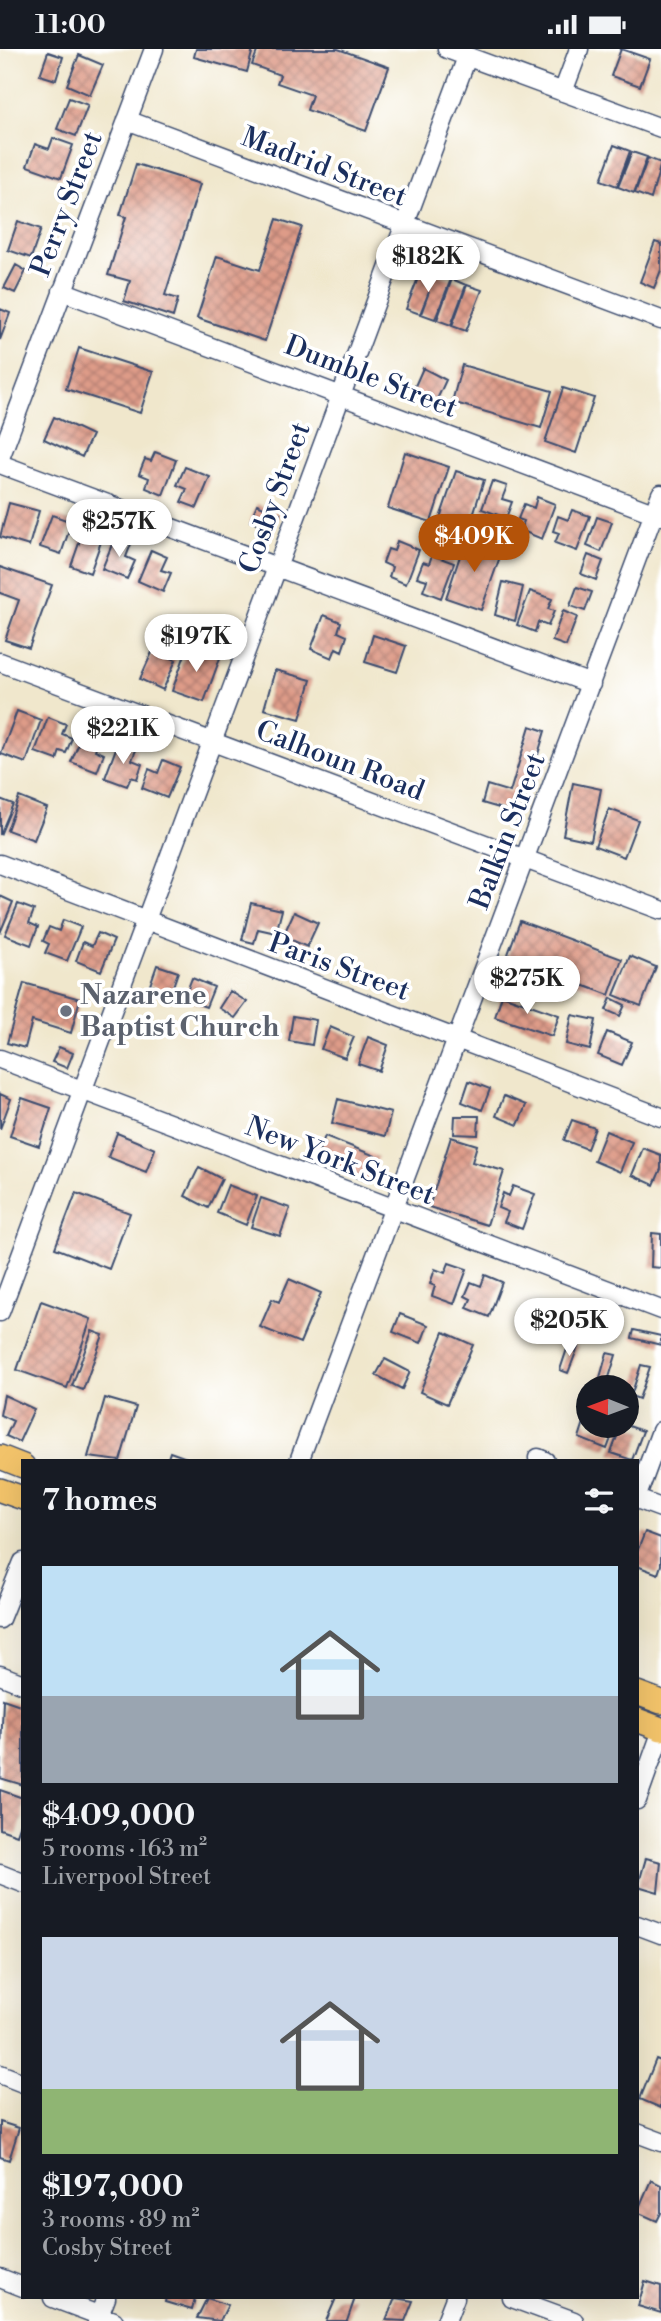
<!DOCTYPE html>
<html lang="en">
<head>
<meta charset="utf-8">
<style>
	body { margin:0; font-family:"Libre Bodoni",serif; background:#242831; color:#f1f3f6; height:100vh; display:flex; flex-direction:column; font-size:26px; white-space:nowrap }
	* { box-sizing:border-box; margin:0 }
	p { font-size:23px; color:#9ea1a6 }
	.icon { flex:none; width:38px; height:38px; fill:none; stroke:currentColor; stroke-width:2; stroke-linecap:round; stroke-linejoin:round }
	.map { position:relative; flex:1; overflow:hidden }
	.sheet { position:absolute; left:21px; top:1410px; width:618px; height:840px; display:flex; flex-direction:column; background:#171b24; border-radius:0px; box-shadow:0 7px 28px #0002 }
	.sheet>* { flex:none }
	.needle { width:46px; rotate:271deg }
	.tools { position:absolute; left:576px; top:1326px; display:grid; gap:14px }
	.tools a { display:grid; place-items:center; width:63px; height:63px; border-radius:50%; background:#171b24; box-shadow:0 7px 28px #0002; font-size:35px }
	.price { position:absolute; translate:-50% -60px; padding:0 16px; border-radius:24px; background:#fff; color:#222; font-size:23px; line-height:46px; filter:drop-shadow(0 2px 4px #0008) }
	.price::after { content:''; position:absolute; left:50%; top:42px; width:21px; height:16px; margin-left:-10px; background:inherit; clip-path:polygon(0 0,100% 0,50% 100%) }
	.price.on { background:#b45309; color:#fff }
	ul { padding:0; list-style:none }
	li { display:grid; align-content:center; gap:14px; height:371px; padding:0 21px }
	li span { display:grid; place-items:center; height:217px; border-radius:0px; color:#555 }
	li>.icon { margin-inline-start:auto }
	span .icon { width:126px; height:126px; fill:#fffc; stroke-width:1 }
	li b { font-size:30px }
	h2 { display:flex; justify-content:space-between; align-items:center; height:84px; padding:0 21px; font-size:30px }
	.status { display:flex; justify-content:space-between; align-items:center; height:49px; padding:0 35px; background:#171b24; direction:ltr }
	.status svg { height:19px; fill:currentColor }
	.map>svg:first-child { display:block }
	.building { fill:url(#building-cross-hatch) }
	.lines { fill:none; stroke-linecap:round; stroke-linejoin:round }
	.minor-casing { stroke:#3b4b6e; stroke-width:21 }
	.major-casing { stroke:#3b4b6e; stroke-width:26 }
	.minor { stroke:#fff; stroke-width:18 }
	.major { stroke:#f2c36a; stroke-width:23 }
	.worship-dot { fill:#6b7280; stroke:#fff; stroke-width:2.5 }
	.labels { text-anchor:middle; dominant-baseline:central; stroke-width:7; stroke-linejoin:round; paint-order:stroke }
	.street-label { font-size:28px; fill:#1b2f5e; stroke:#fff }
	.worship-label { font-size:28px; font-weight:bold; fill:#5b616d; stroke:#fff; text-anchor:start }
</style>
</head>
<body>
<div class="status"><b>11:00</b><svg viewBox="0 0 49 12"><path d="M0 12V9h3v3zM5 12V6h3v6zM10 12V3h3v9zM15 12V0h3v12zM26 1h20v11H26zM47 4h2v5h-2z"/></svg></div>
<div class="map">
<svg width="661" height="2272" viewBox="0 0 661 2272">
	<defs>
		<pattern id="building-cross-hatch" width="8" height="8" patternUnits="userSpaceOnUse" patternTransform="scale(1.75)"><rect width="8" height="8" fill="#de9b88"/><path d="M0 0l8 8M0 8l8-8" fill="none" stroke="#b37f72"/></pattern>
	</defs>
	<rect width="100%" height="100%" fill="#fff"/>
	<filter id="ink" filterUnits="userSpaceOnUse"><feTurbulence type="fractalNoise" baseFrequency=".0143" numOctaves="2"/><feDisplacementMap in="SourceGraphic" scale="14" xChannelSelector="R" yChannelSelector="G"/><feConvolveMatrix kernelMatrix="1 2 1 2 8 2 1 2 1" color-interpolation-filters="sRGB"/></filter>
	<filter id="wash" filterUnits="userSpaceOnUse"><feTurbulence type="fractalNoise" baseFrequency=".00686" numOctaves="4" result="noise"/><feDisplacementMap in="SourceGraphic" scale="28" xChannelSelector="R" yChannelSelector="G"/><feGaussianBlur stdDeviation="1.57" result="paint"/><feColorMatrix in="noise" values="0 0 0 0 0 0 0 0 0 0 0 0 0 0 0 0 0 1.4 0 .05"/><feComposite in="paint" operator="in"/></filter>
	<g filter="url(#wash)">
		<rect width="100%" height="100%" fill="#f0e7cc"/>
		<g id="blocks">
			<path class="building" d="M196,0H253L247,23L194,8Z
				M258,0H338L389,18L366,82L307,61L312,46L277,34L280,26L252,16Z
				M621,0L650,10L640,37L611,27Z
				M48,3L63,8L56,31L40,26Z
				M79,6L103,16L90,46L67,36Z
				M69,49L88,56L76,87L57,80Z
				M53,89L73,96L61,129L27,117L35,95L49,100Z
				M614,96L630,102L617,137L601,131Z
				M632,103L647,108L634,144L618,138Z
				M648,109L661,114L651,150L635,144Z
				M136,115L200,135L165,246L178,250L173,268L124,252L130,232L108,226L126,168L120,166Z
				M277,170L302,178L265,292L197,269L217,207L260,221Z
				M18,172L41,180L31,209L8,201Z
				M655,193L661,195V221L654,239L640,233Z
				M16,216L26,222L15,244L4,239Z
				M422,219L451,230L435,270L421,265L429,243L420,265L406,260Z
				M452,230L466,236L451,276L437,271Z
				M467,236L482,241L466,282L452,277Z
				M0,260L10,264L0,291Z
				M79,299L153,323L140,364L66,340Z
				M462,316L552,342L541,379L452,353Z
				M423,319L446,331L434,357L411,346Z
				M563,339L594,349L576,404L545,393Z
				M54,368L92,386L82,408L44,390Z
				M155,403L176,411L163,446L146,439L149,429L139,425L145,410L151,412Z
				M405,403L449,418L431,473L388,459Z
				M185,418L210,428L197,459L181,453L187,440L177,436Z
				M456,422L484,431L467,485L438,475Z
				M492,432L507,437L502,450L512,453L506,469L482,460Z
				M537,448L555,455L542,490L520,481L524,472L518,470L524,455L534,459Z
				M9,454L39,462L29,497L0,488Z
				M257,455L280,465L273,482L250,472Z
				M572,461L590,467L577,502L555,494L559,484L553,482L558,467L568,471Z
				M52,466L72,473L61,505L40,498Z
				M597,468L612,473L601,503L587,497Z
				M84,480L103,487L90,524L71,517Z
				M115,488L131,495L126,508L135,512L127,530L102,520Z
				M466,489L502,502L481,561L446,549Z
				M397,492L419,501L406,535L389,528L392,518L383,514L388,500L394,502Z
				M151,501L167,508L161,521L171,524L163,543L138,532Z
				M432,506L454,514L441,549L423,542L427,531L417,528L423,513L429,515Z
				M588,506L603,512L596,531L581,525Z
				M0,518L52,536L29,599L5,591L19,551L0,544Z
				M503,533L523,538L515,572L495,566Z
				M577,538L592,543L585,562L570,557Z
				M530,542L552,550L548,560L554,562L548,577L538,573L535,583L517,576Z
				M563,562L577,568L566,597L552,592Z
				M324,566L341,573L338,583L347,587L342,602L336,599L332,609L311,600Z
				M373,586L406,597L397,623L365,613Z
				M188,597L220,609L204,653L172,642Z
				M153,601L176,611L163,641L140,630Z
				M275,621L311,631L300,670L264,660Z
				M17,662L41,671L26,714L1,705Z
				M48,668L66,675L62,685L72,689L66,704L60,702L57,711L35,703Z
				M530,677L545,682L520,765L482,754L487,736L510,743Z
				M84,682L100,688L95,701L104,705L97,723L71,713Z
				M118,694L136,701L132,711L142,715L137,730L131,728L127,737L105,729Z
				M163,711L180,718L167,749L142,739L149,720L158,724Z
				M573,734L601,740L591,792L563,786Z
				M19,748L47,759L34,791L7,781Z
				M0,750L13,755L0,786Z
				M609,760L638,771L624,808L595,797Z
				M0,847L13,853L0,884Z
				M251,854L282,861L276,884L258,880L254,894L242,891Z
				M18,855L34,861L29,874L38,878L31,896L5,886Z
				M294,863L318,874L307,898L283,887Z
				M63,871L81,878L67,912L45,904L49,895L43,892L49,878L59,882Z
				M520,872L622,910L609,946L507,908Z
				M98,884L114,891L101,922L76,912L83,893L92,897Z
				M630,907L656,918L641,957L614,946Z
				M157,916L178,923L171,943L150,936Z
				M192,929L214,938L206,958L184,950Z
				M24,934L80,950L71,984L32,972L25,999L7,994Z
				M230,942L247,953L235,969L219,959Z
				M502,946L559,966L552,987L495,968Z
				M611,949L625,956L620,967L606,961Z
				M572,966L596,971L590,1001L566,995Z
				M293,967L316,971L312,996L289,992Z
				M330,978L354,988L345,1009L321,1000Z
				M607,983L632,993L622,1016L598,1006Z
				M368,988L388,996L379,1022L358,1015Z
				M59,998L73,1004L67,1019L52,1013Z
				M469,1032L490,1040L482,1061L462,1053Z
				M0,1045L11,1050L0,1080Z
				M504,1047L526,1056L518,1076L496,1067Z
				M22,1049L51,1059L39,1097L10,1087Z
				M338,1050L391,1064L385,1087L332,1074Z
				M455,1067H479L478,1086L454,1085Z
				M572,1071L595,1079L587,1100L564,1091Z
				M606,1082L632,1093L620,1123L594,1112Z
				M117,1084L155,1100L146,1123L108,1108Z
				M325,1087L378,1108L369,1133L315,1112Z
				M451,1088L477,1096L472,1113L504,1122L487,1176L429,1158Z
				M643,1099L661,1106V1120L654,1136L632,1126Z
				M199,1118L222,1130L208,1159L185,1147Z
				M228,1136L257,1147L246,1176L217,1164Z
				M513,1137L535,1145L522,1180L504,1173L508,1163L498,1159L503,1144L509,1147Z
				M76,1144L130,1164L109,1220L55,1199Z
				M261,1149L290,1159L280,1187L251,1178Z
				M652,1184L661,1185V1219L651,1218Z
				M449,1214L467,1220L454,1255L432,1247L435,1237L430,1235L435,1220L445,1224Z
				M485,1226L502,1233L489,1268L467,1259L471,1250L465,1247L471,1233L481,1237Z
				M289,1230L321,1244L300,1294L260,1278L272,1250L279,1253Z
				M41,1252L91,1270L67,1339L17,1321Z
				M400,1265L428,1276L421,1294L393,1283Z
				M634,1281L661,1287V1296L632,1289Z
				M92,1282L103,1286L83,1341L72,1337Z
				M444,1283L473,1296L447,1355L420,1343Z
				M569,1294L578,1298L568,1324L560,1321Z
				M607,1304L616,1306L607,1335L599,1332Z
				M385,1310L410,1323L402,1340L376,1326Z
				M641,1316L650,1318L639,1350L631,1347Z
				M4,1346L34,1360L19,1393L6,1387L13,1372L0,1366Z
				M105,1349L136,1358L120,1412L88,1408Z
				M585,1370L588,1377L614,1381L607,1400L579,1389Z
				M626,1376L643,1382L632,1411L611,1404L621,1377Z
				M170,1403L195,1412H167Z
				M645,1483L661,1489V1516L658,1525L637,1517V1503Z
				M3,1650L23,1657V1736L0,1729Z
				M0,1741L23,1749V1768L17,1786L0,1780Z
				M646,1809L661,1813L658,1843L638,1837Z
				M656,2010L661,2012V2059L640,2050Z
				M0,2073L19,2079L9,2111L0,2108Z
				M651,2131L661,2136V2164L657,2172L637,2163Z
				M645,2232L661,2237V2264L638,2257Z
				M166,2249H195L192,2261L165,2253Z
				M207,2249L228,2256L220,2272L197,2269Z
				M336,2249H355L347,2272H326Z
				M395,2249L413,2252L405,2272L386,2271Z"/>
		</g>
	</g>
	<g filter="url(#ink)">
		<use href="#blocks" fill-opacity="0" stroke="#3b4b6e" stroke-width="2"/>
		<g class="lines">
			<g class="minor-casing">
				<path id="minor" d="M447,0L661,79
					M563,43L579,0
					M127,71L661,271
					M62,242L661,467
					M0,409L154,0
					M0,415L591,635
					M0,613L661,861
					M0,815L661,1068
					M0,1010L661,1261
					M0,1263L467,8
					M538,1409L545,1412
					M299,1412L661,445
					M637,1447L661,1382
					M637,1450L661,1459
					M0,1570L23,1513
					M0,1626L23,1635
					M637,1751L661,1684
					M0,1825L23,1834
					M637,1876L661,1885
					M0,2025L23,2034
					M637,2084L661,2093
					M0,2229L23,2238
					M53,2249L114,2272
					M512,2249L574,2272
					M97,2272L106,2249
					M446,2272L455,2249"/>
			</g>
			<g class="major-casing">
				<path id="major" d="M0,1408L23,1417
					M0,1441L23,1449
					M637,1644L661,1653
					M637,1671L661,1680"/>
			</g>
			<use href="#minor" class="minor"/>
			<use href="#major" class="major"/>
		</g>
	</g>
	<circle class="worship-dot" cx="66" cy="962" r="7"/>
	<g class="labels">
		<g class="street-label">
			<text transform="translate(324 118) rotate(21)">Madrid Street</text>
			<text transform="translate(67 155) rotate(-69)">Perry Street</text>
			<text transform="translate(371 328) rotate(21)">Dumble Street</text>
			<text transform="translate(275 449) rotate(-70)">Cosby Street</text>
			<text transform="translate(340 712) rotate(21)">Calhoun Road</text>
			<text transform="translate(508 782) rotate(-69)">Balkin Street</text>
			<text transform="translate(339 918) rotate(20)">Paris Street</text>
			<text transform="translate(340 1112) rotate(21)">New York Street</text>
		</g>
		<g class="worship-label">
			<text x="80" y="946">Nazarene<tspan x="80" dy="32">Baptist Church</tspan></text>
		</g>
	</g>
</svg>
<div class="tools">
<a><svg class="needle" viewBox="-14 -14 28 28"><path d="M0-13l5 13h-10z" fill="#e53935"/><path d="M0 13l5-13h-10z" fill="#9ea1a6"/></svg></a>
</div>
<b class="price" style="left:428px;top:245px">$182K</b>
<b class="price" style="left:119px;top:510px">$257K</b>
<b class="price on" style="left:474px;top:525px">$409K</b>
<b class="price" style="left:196px;top:625px">$197K</b>
<b class="price" style="left:123px;top:717px">$221K</b>
<b class="price" style="left:527px;top:967px">$275K</b>
<b class="price" style="left:569px;top:1309px">$205K</b>
<section class="sheet">
<h2>7 homes<svg class="icon" aria-label="filters" viewBox="0 0 24 24"><path d="M4 7h16M4 17h16"/><circle cx="9" cy="7" r="2"/><circle cx="15" cy="17" r="2"/></svg></h2>
<ul>
<li><span style="background:linear-gradient(#bfe0f5 60%,#9aa5b1 0)"><svg class="icon" aria-label="home" viewBox="0 0 24 24"><path d="M3 11l9-7 9 7M6 9v11h12V9"/></svg></span><div><b>$409,000</b><p>5 rooms · 163 m²</p><p>Liverpool Street</p></div></li>
<li><span style="background:linear-gradient(#c9d6e8 70%,#8fb573 0)"><svg class="icon" aria-label="home" viewBox="0 0 24 24"><path d="M3 11l9-7 9 7M6 9v11h12V9"/></svg></span><div><b>$197,000</b><p>3 rooms · 89 m²</p><p>Cosby Street</p></div></li>
</ul>
</section>
</div>
</body>
</html>
